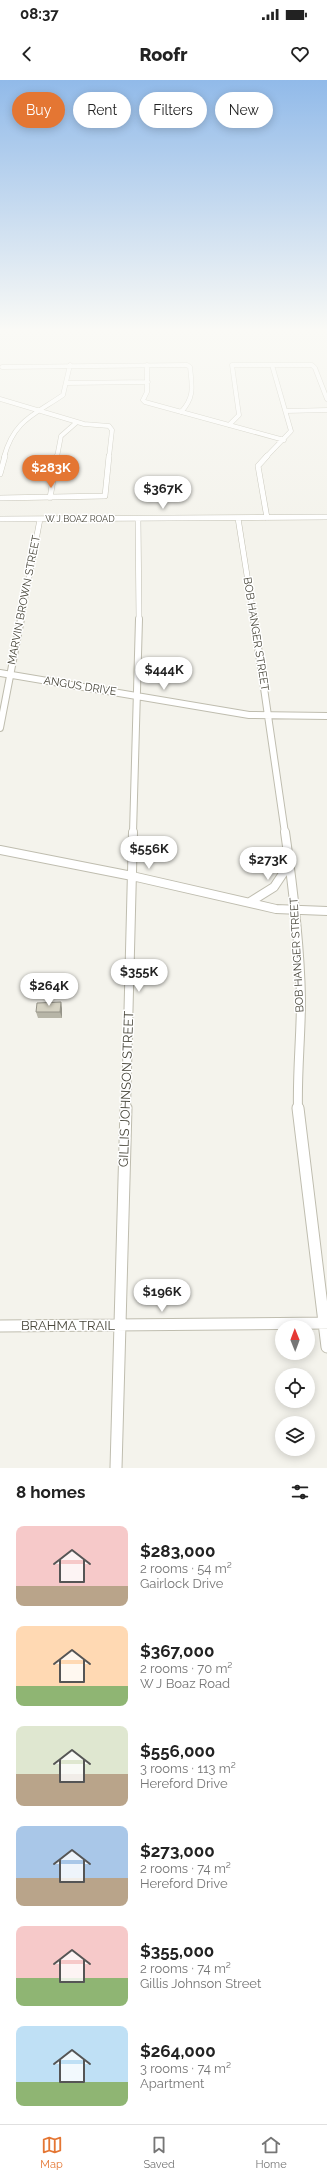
<!DOCTYPE html>
<html lang="en">
<head>
<meta charset="utf-8">
<style>
	body { margin:0; font-family:Raleway,sans-serif; background:#f6f6f6; color:#222; height:100vh; display:flex; flex-direction:column; font-size:15px; white-space:nowrap }
	* { box-sizing:border-box; margin:0 }
	p { font-size:13px; color:#767676 }
	.icon { flex:none; width:22px; height:22px; fill:none; stroke:currentColor; stroke-width:2; stroke-linecap:round; stroke-linejoin:round }
	.map { position:relative; height:1388px; overflow:hidden }
	.sheet { display:flex; flex-direction:column; background:#fff; flex:1 }
	.sheet>* { flex:none }
	.top-card { position:absolute; left:12px; top:12px; width:303px; height:36px; display:flex; gap:8px }
	.needle { width:26px; rotate:359deg }
	.controls { position:absolute; left:275px; top:1240px; display:grid; gap:8px }
	.controls a { display:grid; place-items:center; width:40px; height:40px; border-radius:50%; background:#fff; box-shadow:0 2px 10px #0003; font-size:20px }
	.price { position:absolute; translate:-50% -34px; padding:0 9px; border-radius:14px; background:#fff; color:#222; font-size:13px; line-height:26px; filter:drop-shadow(0 1px 2px #0008) }
	.price::after { content:''; position:absolute; left:50%; top:24px; width:12px; height:9px; margin-left:-6px; background:inherit; clip-path:polygon(0 0,100% 0,50% 100%) }
	.price.active { background:#e47633; color:#fff }
	ul { padding:0; list-style:none }
	li { display:flex; align-items:center; gap:12px; height:100px; padding:0 16px }
	li span { display:grid; place-items:center; flex:none; width:112px; height:80px; border-radius:8px; color:#555 }
	li>.icon { margin-inline-start:auto }
	span .icon { width:48px; height:48px; fill:#fffc; stroke-width:1 }
	li b { font-size:17px }
	h2 { display:flex; justify-content:space-between; align-items:center; height:48px; padding:0 16px; font-size:17px }
	.chip { padding:0 14px; border-radius:18px; background:#fff; box-shadow:0 2px 10px #0003; font-size:14px; line-height:36px }
	.chip.active { background:#e47633; color:#fff }
	.status { display:flex; justify-content:space-between; align-items:center; height:28px; padding:0 20px; background:#fff; direction:ltr }
	.status svg { height:11px; fill:currentColor }
	header { display:flex; justify-content:space-between; align-items:center; height:52px; padding:0 16px; background:#fff; font-size:18px; font-weight:800 }
	.menu { display:flex; justify-content:space-around; align-items:center; height:56px; border-top:1px solid #e0e0e0; background:#fff; font-size:11px; color:#767676 }
	.menu a { display:grid; justify-items:center; gap:2px }
	.menu .active { color:#e47633 }
	.map>svg:first-child { display:block }
	.lines { fill:none; stroke-linecap:round; stroke-linejoin:round }
	.minor-far4-casing { stroke:#bfbdaf; stroke-width:5 }
	.minor-far3-casing { stroke:#bfbdaf; stroke-width:6 }
	.minor-far2-casing { stroke:#bfbdaf; stroke-width:8 }
	.minor-far1-casing { stroke:#bfbdaf; stroke-width:10 }
	.minor-casing { stroke:#bfbdaf; stroke-width:13 }
	.minor-far4 { stroke:#fff; stroke-width:4 }
	.minor-far3 { stroke:#fff; stroke-width:5 }
	.minor-far2 { stroke:#fff; stroke-width:6 }
	.minor-far1 { stroke:#fff; stroke-width:8 }
	.minor { stroke:#fff; stroke-width:11 }
	.wall { fill:#b7b5a7 }
	.shaded-wall { fill:#959388 }
	.building { fill:#d5d2c2; stroke:#959388 }
	.labels { text-anchor:middle; dominant-baseline:central; stroke-width:3; stroke-linejoin:round; paint-order:stroke }
	.far-street-label { font-size:9px; fill:#48463a; stroke:#fff }
	.street-label { font-size:11px; fill:#48463a; stroke:#fff }
	.near-street-label { font-size:13px; fill:#48463a; stroke:#fff }
</style>
</head>
<body>
<div class="status"><b>08:37</b><svg viewBox="0 0 49 12"><path d="M0 12V9h3v3zM5 12V6h3v6zM10 12V3h3v9zM15 12V0h3v12zM26 1h20v11H26zM47 4h2v5h-2z"/></svg></div>
<header><svg class="icon" aria-label="back" viewBox="0 0 24 24"><path d="M15 5l-7 7 7 7"/></svg>Roofr<svg class="icon" aria-label="heart" viewBox="0 0 24 24"><path d="M12 20l-8-8c-3-5 5-10 8-4 3-6 11-1 8 4z"/></svg></header>
<div class="map">
<svg width="327" height="1388" viewBox="0 0 327 1388">
	<rect width="100%" height="100%" fill="#f4f3ec"/>
	<g class="lines">
		<g class="minor-far4-casing">
			<path id="minor-far4" d="M147,285V312L143,320L145,322L284,360
				M2,287L187,285L190,287C192,306 195,317 181,332
				M66,303L148,302
				M0,319L84,344L109,346L112,350L109,377
				M286,331L327,330
				M229,345L239,335L232,285H312L315,288L327,319
				M4,377C14,340 34,335 63,315L70,285
				M57,377L61,356L77,342
				M266,377L291,351L272,285"/>
		</g>
		<g class="minor-far3-casing">
			<path id="minor-far3" d="M0,394L5,376
				M0,418L105,416L109,376
				M50,418L57,376
				M138,438L139,540
				M238,438L254,540
				M267,438L258,386L267,376
				M0,439L327,437
				M21,540L40,439"/>
		</g>
		<g class="minor-far2-casing">
			<path id="minor-far2" d="M254,539L285,753
				M0,593L249,635L327,636
				M0,648L21,539
				M133,753L139,539"/>
		</g>
		<g class="minor-far1-casing">
			<path id="minor-far1" d="M285,752C293,807 300,863 301,919C301,956 297,992 298,1029
				M0,770L132,796L276,829L327,831
				M250,822L274,807L290,783
				M126,1029L133,752"/>
		</g>
		<g class="minor-casing">
			<path id="minor" d="M298,1028L327,1267
				M0,1246L327,1243
				M116,1388L126,1028"/>
		</g>
		<use href="#minor-far4" class="minor-far4"/>
		<use href="#minor-far3" class="minor-far3"/>
		<use href="#minor-far2" class="minor-far2"/>
		<use href="#minor-far1" class="minor-far1"/>
		<use href="#minor" class="minor"/>
	</g>
	<path class="wall" d="M61,922L62,929V938H38L36,932Z"/>
	<path class="shaded-wall" d="M61,922L62,929V938L60,932Z"/>
	<path class="building" d="M61,922L60,932H36L37,923Z"/>
	<linearGradient id="sky" x2="0" y2="1"><stop stop-color="#91bae9"/><stop offset="0.56" stop-color="#fafaf6"/><stop offset="1" stop-color="#fafaf6" stop-opacity="0"/></linearGradient>
	<rect width="327" height="446" fill="url(#sky)"/>
	<g class="labels">
		<g class="far-street-label">
			<text x="80" y="439">W J BOAZ ROAD</text>
		</g>
		<g class="street-label">
			<text transform="translate(24 520) rotate(-79)">MARVIN BROWN STREET</text>
			<text transform="translate(256 554) rotate(81)">BOB HANGER STREET</text>
			<text transform="translate(80 606) rotate(9)">ANGUS DRIVE</text>
			<text transform="translate(297 875) rotate(-93)">BOB HANGER STREET</text>
		</g>
		<g class="near-street-label">
			<text transform="translate(126 1009) rotate(-88)">GILLIS JOHNSON STREET</text>
			<text x="68" y="1245">BRAHMA TRAIL</text>
		</g>
	</g>
</svg>
<div class="controls">
<a><svg class="needle" viewBox="-14 -14 28 28"><path d="M0-13l5 13h-10z" fill="#e53935"/><path d="M0 13l5-13h-10z" fill="#767676"/></svg></a>
<a><svg class="icon" aria-label="locate" viewBox="0 0 24 24"><circle cx="12" cy="12" r="6"/><path d="M12 2v4M12 18v4M2 12h4M18 12h4"/></svg></a>
<a><svg class="icon" aria-label="layers" viewBox="0 0 24 24"><path d="M12 4l9 5-9 5-9-5zM3 14l9 5 9-5"/></svg></a>
</div>
<b class="price active" style="left:51px;top:409px">$283K</b>
<b class="price" style="left:163px;top:430px">$367K</b>
<b class="price" style="left:164px;top:611px">$444K</b>
<b class="price" style="left:149px;top:790px">$556K</b>
<b class="price" style="left:268px;top:801px">$273K</b>
<b class="price" style="left:139px;top:913px">$355K</b>
<b class="price" style="left:49px;top:927px">$264K</b>
<b class="price" style="left:162px;top:1233px">$196K</b>
<div class="top-card">
<a class="chip active">Buy</a>
<a class="chip">Rent</a>
<a class="chip">Filters</a>
<a class="chip">New</a>
</div>
</div>
<section class="sheet">
<h2>8 homes<svg class="icon" aria-label="filters" viewBox="0 0 24 24"><path d="M4 7h16M4 17h16"/><circle cx="9" cy="7" r="2"/><circle cx="15" cy="17" r="2"/></svg></h2>
<ul>
<li><span style="background:linear-gradient(#f6c9c9 75%,#b9a48a 0)"><svg class="icon" aria-label="home" viewBox="0 0 24 24"><path d="M3 11l9-7 9 7M6 9v11h12V9"/></svg></span><div><b>$283,000</b><p>2 rooms · 54 m²</p><p>Gairlock Drive</p></div></li>
<li><span style="background:linear-gradient(#ffd9b3 75%,#8fb573 0)"><svg class="icon" aria-label="home" viewBox="0 0 24 24"><path d="M3 11l9-7 9 7M6 9v11h12V9"/></svg></span><div><b>$367,000</b><p>2 rooms · 70 m²</p><p>W J Boaz Road</p></div></li>
<li><span style="background:linear-gradient(#dfe7d0 60%,#b9a48a 0)"><svg class="icon" aria-label="home" viewBox="0 0 24 24"><path d="M3 11l9-7 9 7M6 9v11h12V9"/></svg></span><div><b>$556,000</b><p>3 rooms · 113 m²</p><p>Hereford Drive</p></div></li>
<li><span style="background:linear-gradient(#a9c7e8 65%,#b9a48a 0)"><svg class="icon" aria-label="home" viewBox="0 0 24 24"><path d="M3 11l9-7 9 7M6 9v11h12V9"/></svg></span><div><b>$273,000</b><p>2 rooms · 74 m²</p><p>Hereford Drive</p></div></li>
<li><span style="background:linear-gradient(#f6c9c9 65%,#8fb573 0)"><svg class="icon" aria-label="home" viewBox="0 0 24 24"><path d="M3 11l9-7 9 7M6 9v11h12V9"/></svg></span><div><b>$355,000</b><p>2 rooms · 74 m²</p><p>Gillis Johnson Street</p></div></li>
<li><span style="background:linear-gradient(#bfe0f5 70%,#8fb573 0)"><svg class="icon" aria-label="home" viewBox="0 0 24 24"><path d="M3 11l9-7 9 7M6 9v11h12V9"/></svg></span><div><b>$264,000</b><p>3 rooms · 74 m²</p><p>Apartment</p></div></li>
</ul>
</section>
<nav class="menu">
<a class="active"><svg class="icon" aria-label="map" viewBox="0 0 24 24"><path d="M3 6l6-2 6 2 6-2v14l-6 2-6-2-6 2zM9 4v14M15 6v14"/></svg>Map</a>
<a><svg class="icon" aria-label="saved" viewBox="0 0 24 24"><path d="M7 4h10v16l-5-4-5 4z"/></svg>Saved</a>
<a><svg class="icon" aria-label="home" viewBox="0 0 24 24"><path d="M3 11l9-7 9 7M6 9v11h12V9"/></svg>Home</a>
</nav>
</body>
</html>
